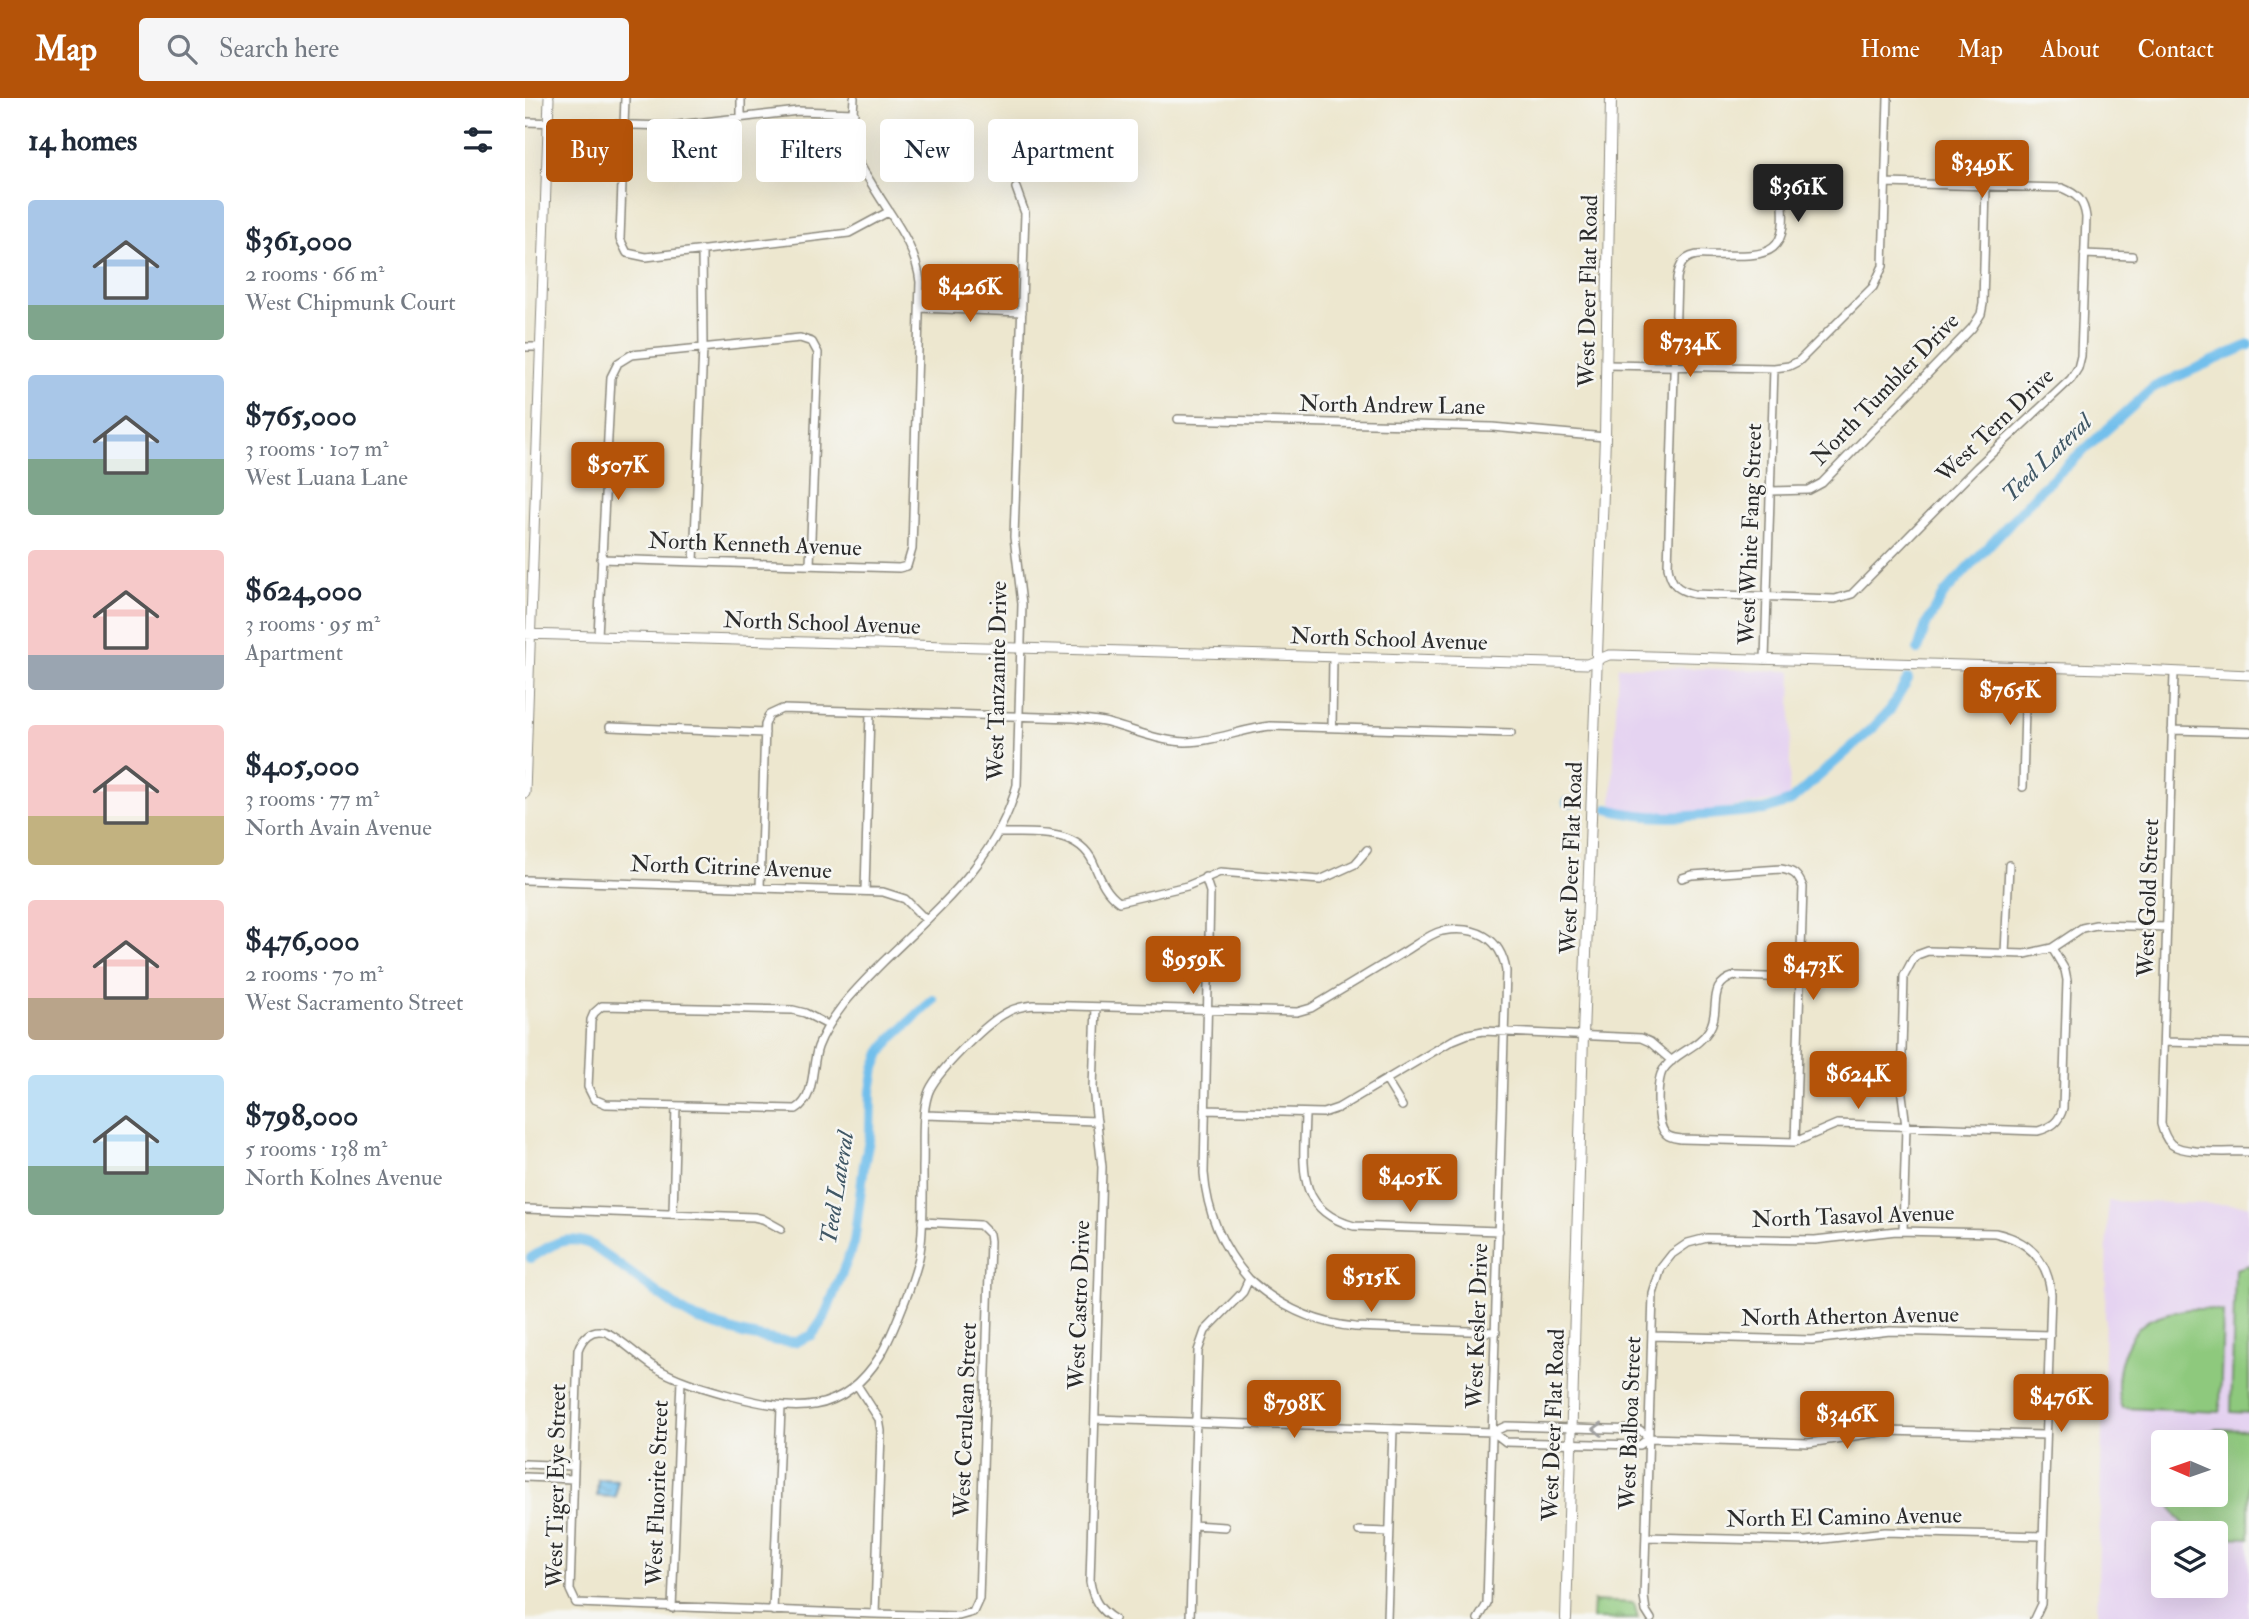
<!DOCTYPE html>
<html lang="en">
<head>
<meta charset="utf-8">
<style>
	body { margin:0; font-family:"IM FELL Double Pica",serif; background:#f6f6f7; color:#1f2937; height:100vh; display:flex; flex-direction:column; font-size:26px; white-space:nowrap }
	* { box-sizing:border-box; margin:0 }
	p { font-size:23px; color:#747a83 }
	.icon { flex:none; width:38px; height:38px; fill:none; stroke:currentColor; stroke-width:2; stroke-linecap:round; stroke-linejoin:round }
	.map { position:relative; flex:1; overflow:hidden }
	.details { display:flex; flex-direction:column; background:#fff; width:525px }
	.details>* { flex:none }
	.hud { position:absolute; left:21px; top:21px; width:665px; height:63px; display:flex; gap:14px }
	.needle { width:46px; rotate:272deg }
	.controls { position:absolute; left:1626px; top:1332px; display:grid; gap:14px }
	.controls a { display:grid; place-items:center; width:77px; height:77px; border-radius:7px; background:#fff; box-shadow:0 7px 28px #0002; font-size:35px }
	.price { position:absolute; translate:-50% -60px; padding:0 16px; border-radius:7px; background:#b45309; color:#fff; font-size:23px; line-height:46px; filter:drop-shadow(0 2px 4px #0008) }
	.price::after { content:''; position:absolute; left:50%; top:42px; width:21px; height:16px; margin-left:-10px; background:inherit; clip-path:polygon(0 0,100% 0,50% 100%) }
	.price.selected { background:#222; color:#fff }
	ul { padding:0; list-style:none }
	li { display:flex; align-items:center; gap:21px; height:175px; padding:0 28px }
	li span { display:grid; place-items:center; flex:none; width:196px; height:140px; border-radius:7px; color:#555 }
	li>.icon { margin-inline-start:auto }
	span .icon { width:84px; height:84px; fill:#fffc; stroke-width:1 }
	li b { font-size:30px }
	h2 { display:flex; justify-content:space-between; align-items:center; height:84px; padding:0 28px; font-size:30px }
	.tag { padding:0 24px; border-radius:7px; background:#fff; box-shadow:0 7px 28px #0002; font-size:24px; line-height:63px }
	.tag.selected { background:#b45309; color:#fff }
	header { display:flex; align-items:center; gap:42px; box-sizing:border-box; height:98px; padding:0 35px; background:#b45309; color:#fff }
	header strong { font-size:33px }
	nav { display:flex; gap:38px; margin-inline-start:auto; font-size:24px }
	.search { width:490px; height:63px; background:#f6f6f7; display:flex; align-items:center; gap:18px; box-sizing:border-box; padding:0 24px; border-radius:7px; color:#747a83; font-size:26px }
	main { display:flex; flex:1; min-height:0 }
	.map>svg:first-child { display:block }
	.built { fill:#e5d3f1; fill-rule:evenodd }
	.park { fill:url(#park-crowns); stroke:#5c7a54; stroke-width:2 }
	.pitch { fill:#8ec97d; stroke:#5c7a54; stroke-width:2 }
	.water { fill:url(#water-ripples); stroke:#4e758c; stroke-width:2 }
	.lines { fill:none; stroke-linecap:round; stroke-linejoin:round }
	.canal { stroke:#72bfec; stroke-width:10 }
	.minor-casing { stroke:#8c897d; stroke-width:10 }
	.tertiary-casing { stroke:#8c897d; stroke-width:11 }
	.secondary-casing { stroke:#8c897d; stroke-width:12 }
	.minor { stroke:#fff; stroke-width:7 }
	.tertiary { stroke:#fff; stroke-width:9 }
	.secondary { stroke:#fff; stroke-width:10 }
	.oneway { stroke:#a0a0a0 }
	.labels { text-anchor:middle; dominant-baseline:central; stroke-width:5; stroke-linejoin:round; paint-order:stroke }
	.street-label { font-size:23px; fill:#2b2b2b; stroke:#f6f6f2 }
	.water-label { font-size:24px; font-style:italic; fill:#405765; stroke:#f6f6f2 }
</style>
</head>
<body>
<header>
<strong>Map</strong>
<div class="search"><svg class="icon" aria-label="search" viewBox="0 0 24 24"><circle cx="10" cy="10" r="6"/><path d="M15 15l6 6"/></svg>Search here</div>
<nav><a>Home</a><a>Map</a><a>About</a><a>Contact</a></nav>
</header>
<main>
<section class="details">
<h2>14 homes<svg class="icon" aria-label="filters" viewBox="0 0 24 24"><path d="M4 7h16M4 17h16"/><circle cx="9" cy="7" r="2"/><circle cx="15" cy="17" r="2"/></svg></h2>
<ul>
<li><span style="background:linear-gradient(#a9c7e8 75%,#7fa58c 0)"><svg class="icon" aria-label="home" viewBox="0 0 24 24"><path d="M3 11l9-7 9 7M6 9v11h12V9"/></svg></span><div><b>$361,000</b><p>2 rooms · 66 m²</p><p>West Chipmunk Court</p></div></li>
<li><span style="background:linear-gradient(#a9c7e8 60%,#7fa58c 0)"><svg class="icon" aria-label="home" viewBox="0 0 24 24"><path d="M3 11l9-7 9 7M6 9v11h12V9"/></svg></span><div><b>$765,000</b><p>3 rooms · 107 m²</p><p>West Luana Lane</p></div></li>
<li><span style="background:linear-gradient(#f6c9c9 75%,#9aa5b1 0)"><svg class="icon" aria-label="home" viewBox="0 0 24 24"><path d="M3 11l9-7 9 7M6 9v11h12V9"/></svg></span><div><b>$624,000</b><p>3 rooms · 95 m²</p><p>Apartment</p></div></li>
<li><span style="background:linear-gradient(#f6c9c9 65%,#c2b280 0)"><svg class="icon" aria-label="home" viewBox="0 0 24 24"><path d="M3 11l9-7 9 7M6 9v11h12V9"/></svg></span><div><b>$405,000</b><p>3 rooms · 77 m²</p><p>North Avain Avenue</p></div></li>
<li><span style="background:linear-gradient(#f6c9c9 70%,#b9a48a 0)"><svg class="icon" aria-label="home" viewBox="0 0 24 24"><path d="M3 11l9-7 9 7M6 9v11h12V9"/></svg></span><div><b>$476,000</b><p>2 rooms · 70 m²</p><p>West Sacramento Street</p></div></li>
<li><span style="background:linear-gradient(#bfe0f5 65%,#7fa58c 0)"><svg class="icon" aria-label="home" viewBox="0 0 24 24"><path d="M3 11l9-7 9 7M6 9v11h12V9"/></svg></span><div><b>$798,000</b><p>5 rooms · 138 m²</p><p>North Kolnes Avenue</p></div></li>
</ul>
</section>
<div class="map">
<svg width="1724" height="1521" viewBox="0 0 1724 1521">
	<defs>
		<pattern id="park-crowns" width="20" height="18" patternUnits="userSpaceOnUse" patternTransform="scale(1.75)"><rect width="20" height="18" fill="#8ec97d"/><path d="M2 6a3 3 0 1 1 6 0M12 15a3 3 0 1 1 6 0" fill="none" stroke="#74a367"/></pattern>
		<pattern id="water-ripples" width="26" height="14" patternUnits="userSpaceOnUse" patternTransform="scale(1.75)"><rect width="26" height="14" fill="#72bfec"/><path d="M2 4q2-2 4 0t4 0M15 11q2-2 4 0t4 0" fill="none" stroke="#5e9bbf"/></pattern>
	</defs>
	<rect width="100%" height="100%" fill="#f6f6f2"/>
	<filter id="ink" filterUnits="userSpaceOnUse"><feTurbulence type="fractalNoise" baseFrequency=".0143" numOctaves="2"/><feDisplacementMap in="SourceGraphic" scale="14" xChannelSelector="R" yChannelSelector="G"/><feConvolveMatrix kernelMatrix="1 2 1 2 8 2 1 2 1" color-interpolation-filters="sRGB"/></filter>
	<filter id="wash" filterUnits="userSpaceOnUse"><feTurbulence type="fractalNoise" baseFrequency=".00686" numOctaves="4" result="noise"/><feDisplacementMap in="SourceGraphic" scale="28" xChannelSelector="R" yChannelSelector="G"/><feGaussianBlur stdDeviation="1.57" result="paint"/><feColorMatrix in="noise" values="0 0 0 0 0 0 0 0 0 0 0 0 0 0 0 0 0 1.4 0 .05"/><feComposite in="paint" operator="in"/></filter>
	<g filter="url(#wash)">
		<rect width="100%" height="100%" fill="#ede7cf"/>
		<path class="built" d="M1093,568L1267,573L1264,701L1165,715L1107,717L1087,706Z
			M1583,1103L1724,1107V1521H1572ZM1638,1344H1690V1396H1638ZM1638,1435H1690V1488H1638Z"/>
		<path class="park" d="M1068,1503L1109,1505L1113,1521H1067Z"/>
		<path class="pitch" d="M1724,1167V1315L1706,1314L1710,1171Z
			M1664,1211H1681L1698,1214L1695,1314L1597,1310C1587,1286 1597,1245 1617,1227C1628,1217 1649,1214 1664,1211Z
			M1692,1331L1724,1332V1440L1691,1439L1690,1435C1663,1435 1652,1424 1642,1399V1396H1690V1344H1663L1674,1336Z"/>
		<path class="water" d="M73,1381L92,1382L91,1399L72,1398Z"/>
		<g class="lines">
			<path class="canal" d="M1393,552L1401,527L1419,496L1516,391L1629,289L1724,247
				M1042,704L1048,705
				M1083,711C1134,726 1188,715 1240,712L1266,703L1347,631L1365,612L1383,581
				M6,1160C27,1147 39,1136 65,1146L154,1211L171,1221L218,1236L253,1243L271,1244L287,1237L299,1220L329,1145L339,1067L345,1037L346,993L350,970L356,955L366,941L408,902"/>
		</g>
	</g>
	<g filter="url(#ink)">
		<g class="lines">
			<g class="minor-casing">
				<path id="minor" d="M100,0L95,141L102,155L121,159L324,135L363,114
					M216,19V0
					M0,24L144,28L273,13L329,15
					M1256,89C1266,162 1245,158 1183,157C1174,156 1164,157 1158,164C1155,168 1153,175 1152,180L1143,469C1146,486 1152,492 1169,496L1310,501L1327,496L1452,369L1546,281L1553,270L1556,258L1561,119C1559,103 1552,96 1537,90L1361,85
					M1559,156L1607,158
					M395,210L497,214
					M0,249H15
					M1081,267L1249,270L1264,268L1274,263L1348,189L1358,168L1363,0
					M653,321L967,329L1080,339
					M1246,393L1284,392L1297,385L1447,230L1456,216L1458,206L1461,88
					M76,461L374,470L382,468L387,451L395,184C391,146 363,115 345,83C339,74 333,65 330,54C325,37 328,17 329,0
					M169,463L178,250L177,152
					M73,538L86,279L93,265L106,257L275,240L287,244L293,255L285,467
					M1240,562L1249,270
					M1649,575L1636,1026C1638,1033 1640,1040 1646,1046C1659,1057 1706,1053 1724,1054
					M85,629L240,635
					M807,630L808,559
					M1647,632L1724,634
					M1498,689L1501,569
					M474,735C505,736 552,729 568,764C575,780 580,794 594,804L662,788L695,774L795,782L830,766L842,752
					M1157,780L1167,777L1256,771C1269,773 1273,777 1278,789L1270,1044
					M0,782L358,794L380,801L401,822
					M235,790L240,627L244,617L257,611L549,620C561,622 574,622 586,626C611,633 634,643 660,644C689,644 716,631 745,628L986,635
					M340,793L345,614
					M1480,856L1484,767
					M1275,880L1210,878C1180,887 1197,912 1184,932C1173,950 1149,955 1138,972C1131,982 1131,1027 1141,1036C1145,1040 1150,1040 1156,1041L1270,1044L1312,1026L1513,1033C1527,1029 1534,1024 1538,1010L1542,882L1540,872L1527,850
					M571,909L568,990L577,1069L565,1484C568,1501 574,1512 589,1521
					M303,927L280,915L268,912L77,908L69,915L66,922L63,989L69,1001L81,1006L271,1011C291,999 286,969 293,949C299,933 308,920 318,907C330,892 344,878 358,864C412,811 472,763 492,687L497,506L489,439L500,115L491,90
					M1639,944L1724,946
					M861,982L877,1008
					M680,1012L798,1015L813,1010L928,942L943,936L958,933L1116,940L1125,944L1147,963
					M780,1016C779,1066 769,1112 829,1128L974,1133
					M400,1017L572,1023
					M0,1111L229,1119L238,1121L256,1131
					M148,1115L151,1008
					M397,1124L455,1127L464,1136L465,1143L454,1501L448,1514L434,1518L350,1516L51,1505L45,1492L53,1252C57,1240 66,1230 80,1234C93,1238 115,1260 128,1268C152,1283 179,1290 207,1298C269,1314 317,1319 355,1258C367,1238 392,1176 395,1154C399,1126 398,1097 398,1069C399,1046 396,1018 403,996C409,976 461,926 479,916C488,910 498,908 509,907L772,914L786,910C817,891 848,873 879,854C891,847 904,836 917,833C950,827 976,839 981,873L962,1506L953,1521
					M1378,1133L1381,1028L1376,989L1379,878L1388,861L1392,857L1403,853L1500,856L1527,850L1557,830L1571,827L1642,829
					M724,1181C755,1209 789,1225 830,1229L971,1234
					M1127,1238L1287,1242L1365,1233L1525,1237
					M332,1287L354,1321L356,1333L350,1516
					M570,1321L968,1334L981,1328L1115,1332L1124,1340L1115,1347L981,1344L968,1334
					M1124,1340L1284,1345L1362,1333L1521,1337
					M0,1366L49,1368
					M0,1379L48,1381
					M668,1427L700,1429
					M834,1433L864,1434
					M1121,1439L1281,1443L1360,1434L1518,1438
					M147,1510L156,1282
					M248,1513L256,1309
					M665,1521L673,1253L680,1233L718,1194L724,1181C697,1150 682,1116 679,1075L685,794L680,779
					M862,1521L868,1331
					M1126,1521L1121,1513L1119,1499L1128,1196L1136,1170L1147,1156L1163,1145L1182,1140L1290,1142L1371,1133L1470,1135C1503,1142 1523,1162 1526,1196L1516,1506L1509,1521"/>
			</g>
			<g class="tertiary-casing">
				<path id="tertiary" d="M0,536L1062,566L1084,557H1090L1615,572L1724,577
					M0,695L24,0"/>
			</g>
			<g class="secondary-casing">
				<path id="secondary" d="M1041,1521L1058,937L1080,339L1086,0"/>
			</g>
			<use href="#minor" class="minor"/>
			<use href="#tertiary" class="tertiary"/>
			<use href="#secondary" class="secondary"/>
		</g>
		<defs><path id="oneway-chevron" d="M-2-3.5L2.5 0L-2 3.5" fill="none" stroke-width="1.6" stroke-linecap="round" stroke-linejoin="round" transform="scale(1.75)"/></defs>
		<use class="oneway" href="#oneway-chevron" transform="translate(1073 1331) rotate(-178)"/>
	</g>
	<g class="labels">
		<g class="street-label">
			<text transform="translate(1063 193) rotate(-89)">West Deer Flat Road</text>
			<text transform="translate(1360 291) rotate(-46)">North Tumbler Drive</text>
			<text transform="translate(867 307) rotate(1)">North Andrew Lane</text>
			<text transform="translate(1470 327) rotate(-44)">West Tern Drive</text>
			<text transform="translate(1225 436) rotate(-88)">West White Fang Street</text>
			<text transform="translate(230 446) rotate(2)">North Kenneth Avenue</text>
			<text transform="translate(297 525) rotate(2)">North School Avenue</text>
			<text transform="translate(864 541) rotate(2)">North School Avenue</text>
			<text transform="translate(472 583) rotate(-89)">West Tanzanite Drive</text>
			<text transform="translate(1046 760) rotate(-88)">West Deer Flat Road</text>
			<text transform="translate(206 769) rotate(2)">North Citrine Avenue</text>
			<text transform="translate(1623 800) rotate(-88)">West Gold Street</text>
			<text transform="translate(1328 1118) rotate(-2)">North Tasavol Avenue</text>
			<text transform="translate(554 1207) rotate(-88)">West Castro Drive</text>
			<text transform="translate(1325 1218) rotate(-1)">North Atherton Avenue</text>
			<text transform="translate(952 1228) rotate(-88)">West Kesler Drive</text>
			<text transform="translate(440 1322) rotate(-88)">West Cerulean Street</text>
			<text transform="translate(1105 1325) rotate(-88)">West Balboa Street</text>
			<text transform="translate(1028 1327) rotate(-88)">West Deer Flat Road</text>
			<text transform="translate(31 1388) rotate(-89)">West Tiger Eye Street</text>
			<text transform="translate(132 1395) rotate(-88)">West Fluorite Street</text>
			<text transform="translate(1319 1419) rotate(-1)">North El Camino Avenue</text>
		</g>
		<g class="water-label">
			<text transform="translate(1522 360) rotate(-44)">Teed Lateral</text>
			<text transform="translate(312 1090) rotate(-81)">Teed Lateral</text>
		</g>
	</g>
</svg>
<div class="controls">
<a><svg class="needle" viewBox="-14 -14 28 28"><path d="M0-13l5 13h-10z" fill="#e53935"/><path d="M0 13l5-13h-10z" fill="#747a83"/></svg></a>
<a><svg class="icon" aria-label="layers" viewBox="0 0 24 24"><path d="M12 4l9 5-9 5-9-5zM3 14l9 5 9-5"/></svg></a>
</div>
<b class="price" style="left:1457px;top:102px">$349K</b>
<b class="price selected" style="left:1273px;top:126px">$361K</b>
<b class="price" style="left:445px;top:226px">$426K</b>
<b class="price" style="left:1165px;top:281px">$734K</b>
<b class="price" style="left:93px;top:404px">$507K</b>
<b class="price" style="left:1485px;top:629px">$765K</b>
<b class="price" style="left:668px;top:898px">$959K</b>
<b class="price" style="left:1288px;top:904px">$473K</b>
<b class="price" style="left:1333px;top:1013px">$624K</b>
<b class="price" style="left:885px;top:1116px">$405K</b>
<b class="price" style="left:846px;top:1216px">$515K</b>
<b class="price" style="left:1536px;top:1336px">$476K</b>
<b class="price" style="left:769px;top:1342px">$798K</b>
<b class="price" style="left:1322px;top:1353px">$346K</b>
<div class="hud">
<a class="tag selected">Buy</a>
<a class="tag">Rent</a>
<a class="tag">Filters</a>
<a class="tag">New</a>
<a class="tag">Apartment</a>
</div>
</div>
</main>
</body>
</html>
